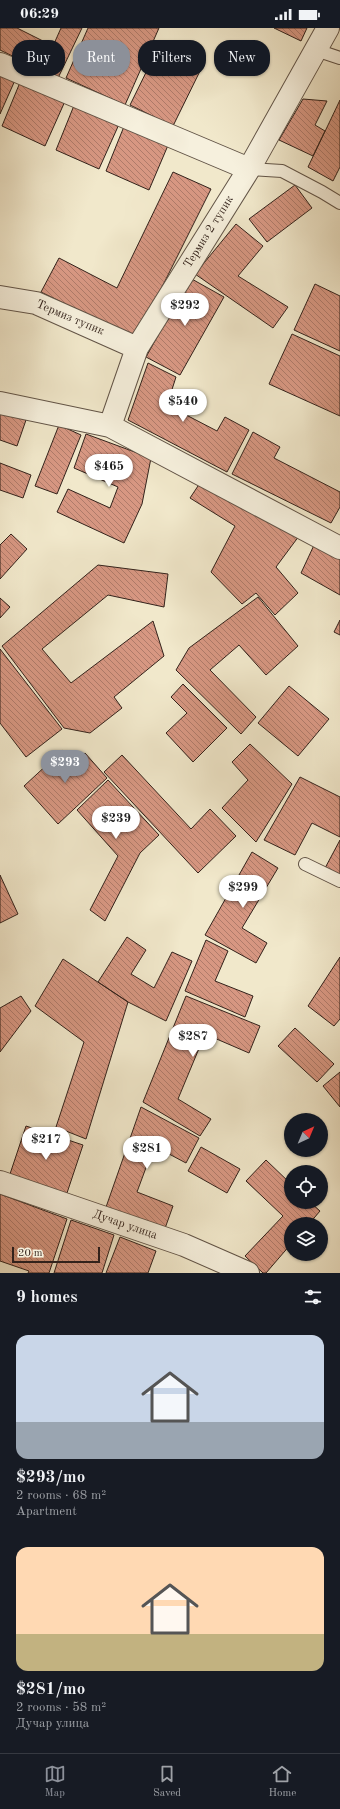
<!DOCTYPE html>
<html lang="en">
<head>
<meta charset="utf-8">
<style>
	body { margin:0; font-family:"Old Standard TT",serif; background:#242831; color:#f1f3f6; height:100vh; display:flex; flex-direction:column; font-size:15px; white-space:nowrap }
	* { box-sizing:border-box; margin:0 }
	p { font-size:13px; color:#9ea1a6 }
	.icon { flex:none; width:22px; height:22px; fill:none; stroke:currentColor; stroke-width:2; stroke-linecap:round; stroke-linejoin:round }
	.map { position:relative; height:1245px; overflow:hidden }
	.details { display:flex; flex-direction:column; background:#171b24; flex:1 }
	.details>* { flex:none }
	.guide { position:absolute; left:12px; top:12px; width:316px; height:36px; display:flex; gap:8px }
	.needle { width:26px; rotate:44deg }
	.fabs { position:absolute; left:284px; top:1085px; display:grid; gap:8px }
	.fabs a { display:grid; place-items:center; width:44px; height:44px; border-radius:50%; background:#171b24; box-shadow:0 1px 3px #0004; font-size:20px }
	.scale { position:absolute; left:12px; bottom:10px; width:88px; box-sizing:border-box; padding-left:4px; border:2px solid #33221b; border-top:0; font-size:11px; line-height:14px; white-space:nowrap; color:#33221b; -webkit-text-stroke:3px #f6f0dd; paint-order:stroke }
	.price { position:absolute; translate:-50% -34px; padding:0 9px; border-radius:14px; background:#fff; color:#222; font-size:13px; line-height:26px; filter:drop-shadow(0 1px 2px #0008) }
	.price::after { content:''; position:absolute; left:50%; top:24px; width:12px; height:9px; margin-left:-6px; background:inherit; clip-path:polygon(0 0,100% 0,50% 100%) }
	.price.selected { background:#8c9099; color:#fff }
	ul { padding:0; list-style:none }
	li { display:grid; align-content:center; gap:8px; height:212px; padding:0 16px }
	li span { display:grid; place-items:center; height:124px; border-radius:12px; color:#555 }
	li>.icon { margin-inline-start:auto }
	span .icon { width:72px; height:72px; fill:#fffc; stroke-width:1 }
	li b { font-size:17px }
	h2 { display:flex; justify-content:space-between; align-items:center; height:48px; padding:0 16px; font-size:17px }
	.tag { padding:0 14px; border-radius:16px; background:#171b24; box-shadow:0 1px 3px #0004; font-size:14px; line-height:36px }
	.tag.selected { background:#8c9099; color:#fff }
	.status { display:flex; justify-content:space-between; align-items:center; height:28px; padding:0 20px; background:#171b24; direction:ltr }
	.status svg { height:11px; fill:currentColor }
	.tabs { display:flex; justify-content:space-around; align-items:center; height:56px; border-top:1px solid #363941; background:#171b24; font-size:11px; color:#9ea1a6 }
	.tabs a { display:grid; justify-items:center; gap:2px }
	.tabs .selected { color:#8c9099 }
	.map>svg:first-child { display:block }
	.building { fill:url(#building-back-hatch); stroke:#33221b }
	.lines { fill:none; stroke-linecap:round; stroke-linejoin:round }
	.lane-casing { stroke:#625447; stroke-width:14 }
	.street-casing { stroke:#625447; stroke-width:24 }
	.lane { stroke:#f6f0dd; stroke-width:12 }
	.street { stroke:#f6f0dd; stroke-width:22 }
	.labels { text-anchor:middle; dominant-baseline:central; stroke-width:3; stroke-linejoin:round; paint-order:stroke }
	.street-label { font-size:12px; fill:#33221b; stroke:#f6f0dd }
</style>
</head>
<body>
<div class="status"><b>06:29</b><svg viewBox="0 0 49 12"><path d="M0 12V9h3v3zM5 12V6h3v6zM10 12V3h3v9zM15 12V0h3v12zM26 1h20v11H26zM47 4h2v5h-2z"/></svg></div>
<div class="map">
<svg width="340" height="1245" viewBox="0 0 340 1245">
	<defs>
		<pattern id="building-back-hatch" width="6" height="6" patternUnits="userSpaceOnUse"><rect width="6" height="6" fill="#d79782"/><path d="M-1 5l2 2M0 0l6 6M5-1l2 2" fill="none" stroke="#af7b6a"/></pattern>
	</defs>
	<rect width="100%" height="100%" fill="#f1e8cb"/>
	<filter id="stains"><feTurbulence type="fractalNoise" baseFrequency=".005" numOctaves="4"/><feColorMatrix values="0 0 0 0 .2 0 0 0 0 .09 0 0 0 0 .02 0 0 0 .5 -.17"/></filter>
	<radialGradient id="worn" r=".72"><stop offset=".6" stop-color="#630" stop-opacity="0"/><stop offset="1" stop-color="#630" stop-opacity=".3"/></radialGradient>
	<path class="building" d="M0,0H17L53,18L61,0H82L58,50L0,22Z
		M88,0H159L125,77L66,50Z
		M274,0H307L301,13Z
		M159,18L202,39L173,98L130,77Z
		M0,43L16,50L0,86Z
		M21,52L66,71L45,118L2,98Z
		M303,71L327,73L315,97L325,103L313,128L279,112Z
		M340,72V139L333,153L308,139Z
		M75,75L120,94L99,141L56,122Z
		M125,96L169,115L149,162L106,143Z
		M173,144L211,161L136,311L41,264L59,230L117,260Z
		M295,157L312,180L267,214L249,191Z
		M236,196L263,218L238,248L288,279L273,300L195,246Z
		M190,250L224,269L180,347L146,329Z
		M315,256L340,268V323L294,302Z
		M292,306L340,328V388L269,356Z
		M148,335L176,349L167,377L217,403L225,389L249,402L227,444L128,392Z
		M0,384L26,392L17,418L0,412Z
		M59,397L81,407L57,466L35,458Z
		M253,404L280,419L274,430L340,464V479L331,495L232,446Z
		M86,406L151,430L142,476L124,515L57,484L68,461L110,480L118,459L74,440Z
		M0,435L31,447L23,470L0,462Z
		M204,449L299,508L276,539L298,565L275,587L256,565L242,576L211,544L235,498L190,470Z
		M11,506L27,521L0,551V517Z
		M315,515L340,528V567L301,545Z
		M98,537L168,546L164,579L108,567L42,621L71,655L153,593L164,628L114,669L122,680L90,705L64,700L2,618Z
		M258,569L298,618L266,647L239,617L210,642L256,689L241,706L176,642L189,620Z
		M0,570L10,579L0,590Z
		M340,592V607L334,604Z
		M0,621L62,701L26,729L0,695Z
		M183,656L227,700L193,734L166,705L187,685L171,669Z
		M289,658L329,691L298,728L258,695Z
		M250,716L292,756L256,814L222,780L248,752L232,734Z
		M63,722L75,734L85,725L107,750L58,796L24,758Z
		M122,727L191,801L210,781L236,808L198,845L104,744Z
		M300,749L340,769V809L312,795L295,827L264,812Z
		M108,752L159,807L140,825L105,893L90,882L118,828L77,782Z
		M340,812V850L324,842Z
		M252,824L278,840L242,900L267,915L256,935L205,907Z
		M0,847L18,886L0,895Z
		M127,909L146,922L131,946L154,960L172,924L192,933L166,993L128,974L98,954Z
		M206,912L228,923L215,953L253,968L245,989L185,963Z
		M340,929V991L334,998L308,978Z
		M63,931L128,974L86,1111L56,1099L84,1014L35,978Z
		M21,968L31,983L0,1024V980Z
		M186,968L260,998L249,1025L205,1006L178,1071L211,1091L200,1108L143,1074Z
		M295,1000L334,1036L317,1054L278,1018Z
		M340,1044V1079L323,1058Z
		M141,1079L199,1110L186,1135L154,1118L137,1164L173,1178L163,1206L105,1182Z
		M26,1098L83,1117L66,1168L9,1149Z
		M201,1119L240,1141L227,1165L188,1143Z
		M266,1132L291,1156V1174H310L320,1183L309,1196H291V1216L266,1245H263L245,1228L283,1188L246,1153Z
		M0,1166L67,1191L49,1245H28L29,1243L0,1233Z
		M71,1192L114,1207L102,1245H54Z
		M120,1209L156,1223L148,1245H106Z"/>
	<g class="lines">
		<g class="lane-casing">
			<path id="lane" d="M316,22L340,30
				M249,141L282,143L322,164L340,175
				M305,836L340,853"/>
		</g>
		<g class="street-casing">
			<path id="street" d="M0,36L249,141
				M0,269L36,275L137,320
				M0,375L110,398L340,520
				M110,398L137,320L249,141L328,0
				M0,1154L184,1217L248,1245"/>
		</g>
		<use href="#lane" class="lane"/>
		<use href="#street" class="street"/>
	</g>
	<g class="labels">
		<g class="street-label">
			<text transform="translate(209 204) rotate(-58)">Термиз 2 тупик</text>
			<text transform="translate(70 290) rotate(23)">Термиз тупик</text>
			<text transform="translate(125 1197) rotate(19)">Дучар улица</text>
		</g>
	</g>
	<rect width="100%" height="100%" filter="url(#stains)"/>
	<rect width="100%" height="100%" fill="url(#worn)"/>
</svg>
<div class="fabs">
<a><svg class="needle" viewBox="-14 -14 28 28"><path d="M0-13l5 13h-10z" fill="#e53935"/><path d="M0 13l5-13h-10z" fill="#9ea1a6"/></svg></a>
<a><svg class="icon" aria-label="locate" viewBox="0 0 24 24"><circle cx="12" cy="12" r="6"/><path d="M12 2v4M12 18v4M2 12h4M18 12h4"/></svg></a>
<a><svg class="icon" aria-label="layers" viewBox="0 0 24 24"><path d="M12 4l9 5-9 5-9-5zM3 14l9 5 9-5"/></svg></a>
</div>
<div class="scale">20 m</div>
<b class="price" style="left:185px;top:299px">$292</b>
<b class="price" style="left:183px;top:395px">$540</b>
<b class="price" style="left:109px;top:460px">$465</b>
<b class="price selected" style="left:65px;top:756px">$293</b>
<b class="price" style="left:116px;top:812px">$239</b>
<b class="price" style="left:243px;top:881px">$299</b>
<b class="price" style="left:193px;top:1030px">$287</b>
<b class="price" style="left:46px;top:1133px">$217</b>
<b class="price" style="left:147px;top:1142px">$281</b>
<div class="guide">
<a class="tag">Buy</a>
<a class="tag selected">Rent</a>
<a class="tag">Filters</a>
<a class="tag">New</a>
</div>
</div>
<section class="details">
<h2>9 homes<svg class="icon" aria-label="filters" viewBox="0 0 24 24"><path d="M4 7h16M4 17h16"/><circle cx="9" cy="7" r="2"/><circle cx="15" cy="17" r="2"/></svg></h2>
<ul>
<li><span style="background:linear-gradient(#c9d6e8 70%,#9aa5b1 0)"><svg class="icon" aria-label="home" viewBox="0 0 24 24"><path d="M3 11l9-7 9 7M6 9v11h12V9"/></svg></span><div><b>$293/mo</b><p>2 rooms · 68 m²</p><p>Apartment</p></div></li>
<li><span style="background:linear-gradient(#ffd9b3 70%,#c2b280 0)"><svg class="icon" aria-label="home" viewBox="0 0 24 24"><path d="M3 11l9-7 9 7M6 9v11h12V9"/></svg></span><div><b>$281/mo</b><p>2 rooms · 58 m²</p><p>Дучар улица</p></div></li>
</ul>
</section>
<nav class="tabs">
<a class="selected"><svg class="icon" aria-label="map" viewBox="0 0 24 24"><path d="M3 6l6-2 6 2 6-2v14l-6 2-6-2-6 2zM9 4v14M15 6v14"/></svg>Map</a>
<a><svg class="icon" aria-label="saved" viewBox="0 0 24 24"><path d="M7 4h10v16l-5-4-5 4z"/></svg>Saved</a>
<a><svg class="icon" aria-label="home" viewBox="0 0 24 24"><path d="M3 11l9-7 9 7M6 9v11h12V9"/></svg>Home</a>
</nav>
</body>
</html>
